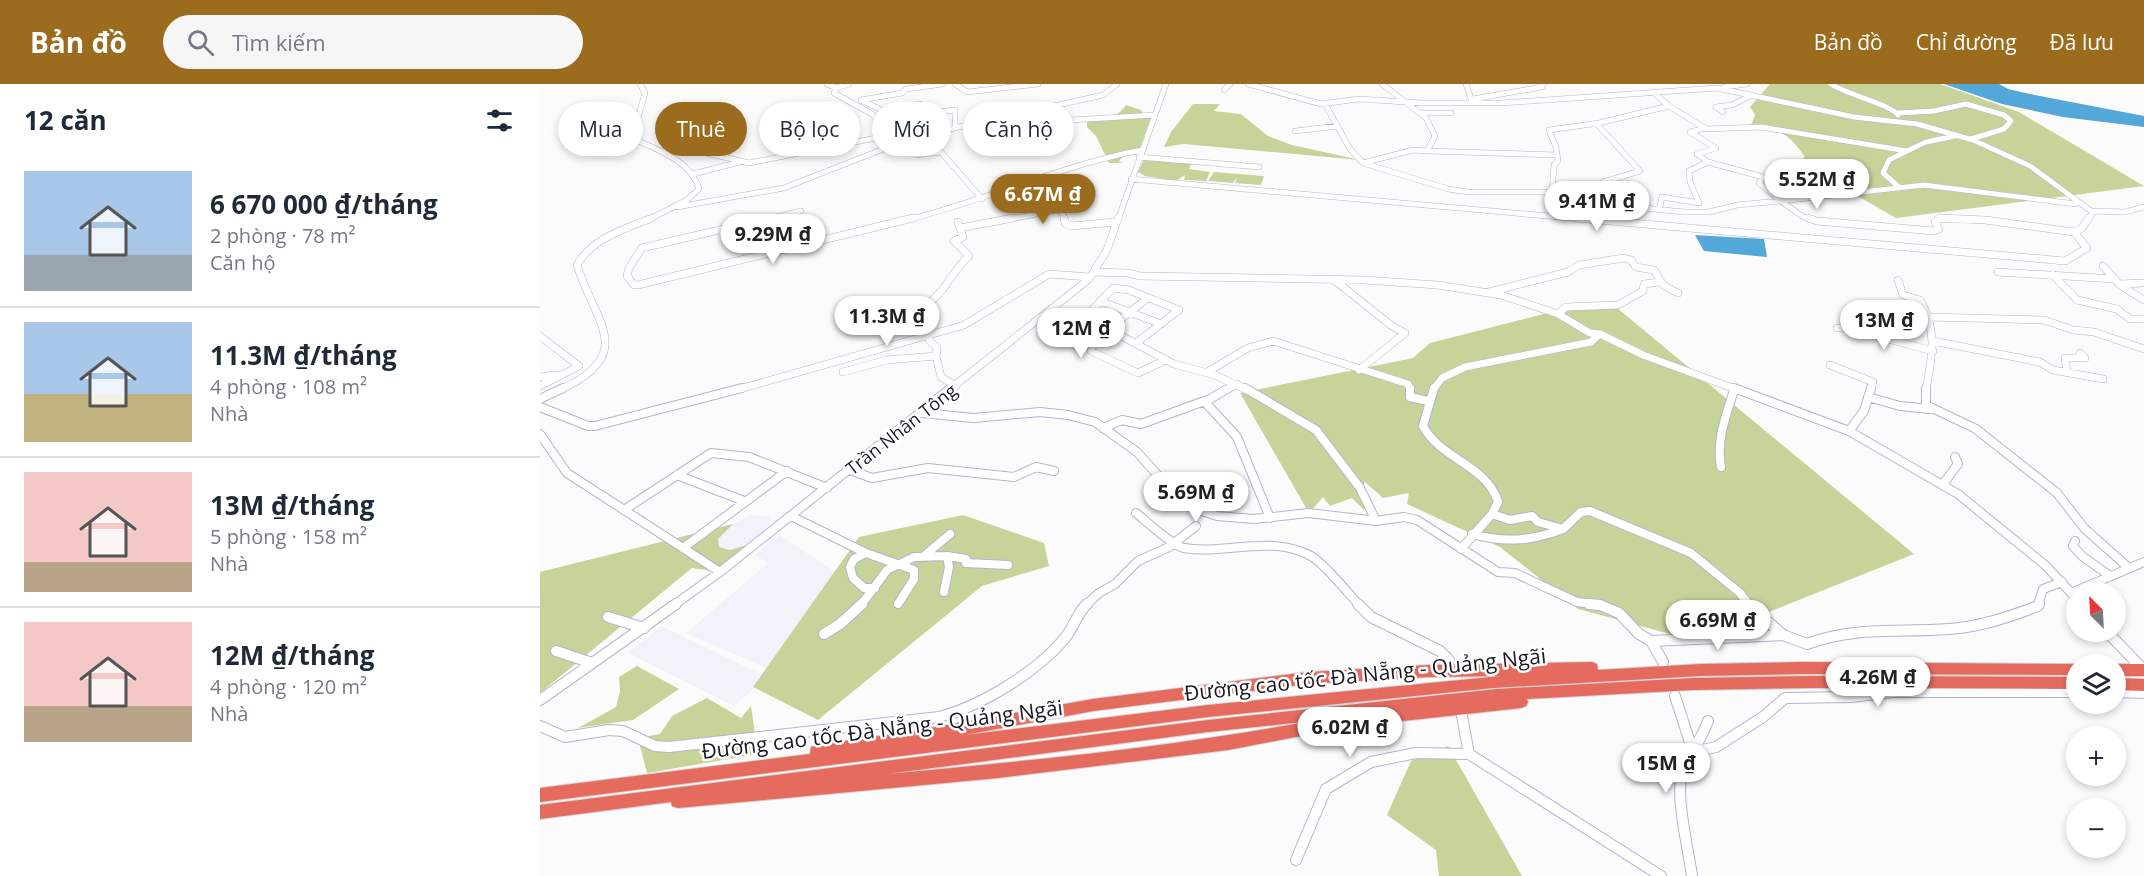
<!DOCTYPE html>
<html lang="vi">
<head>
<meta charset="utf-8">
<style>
	body { margin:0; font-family:"Open Sans",sans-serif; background:#f6f6f7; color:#1f2937; height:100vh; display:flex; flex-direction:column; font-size:22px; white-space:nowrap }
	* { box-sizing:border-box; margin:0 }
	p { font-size:20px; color:#747a83 }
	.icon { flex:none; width:33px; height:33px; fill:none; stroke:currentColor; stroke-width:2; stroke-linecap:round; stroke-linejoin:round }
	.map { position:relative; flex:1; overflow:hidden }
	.panel { display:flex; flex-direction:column; background:#fff; width:540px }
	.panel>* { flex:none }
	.banner { position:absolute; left:18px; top:18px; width:570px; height:54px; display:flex; gap:12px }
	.needle { width:39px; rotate:336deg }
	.tools { position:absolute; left:1526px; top:498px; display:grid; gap:12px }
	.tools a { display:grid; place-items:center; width:60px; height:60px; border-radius:50%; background:#fff; box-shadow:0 3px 9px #0003; font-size:30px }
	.price { position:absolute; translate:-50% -51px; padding:0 14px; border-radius:21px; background:#fff; color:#222; font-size:20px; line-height:39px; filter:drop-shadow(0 2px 3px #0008) }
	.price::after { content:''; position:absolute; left:50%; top:36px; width:18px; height:14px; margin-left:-9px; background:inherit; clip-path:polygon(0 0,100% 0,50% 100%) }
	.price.active { background:#9b6b1e; color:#fff }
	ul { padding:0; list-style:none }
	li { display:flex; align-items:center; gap:18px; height:150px; padding:0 24px }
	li+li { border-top:2px solid #e0e1e3 }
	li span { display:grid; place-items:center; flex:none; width:168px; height:120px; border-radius:0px; color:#555 }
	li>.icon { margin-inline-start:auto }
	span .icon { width:72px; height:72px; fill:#fffc; stroke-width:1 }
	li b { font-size:26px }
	h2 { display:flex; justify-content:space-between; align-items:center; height:72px; padding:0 24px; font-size:26px }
	.chip { padding:0 21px; border-radius:27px; background:#fff; box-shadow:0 3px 9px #0003; font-size:21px; line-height:54px }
	.chip.active { background:#9b6b1e; color:#fff }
	header { display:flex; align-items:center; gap:36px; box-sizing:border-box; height:84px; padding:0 30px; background:#9b6b1e; color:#fff }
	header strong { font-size:28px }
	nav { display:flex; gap:33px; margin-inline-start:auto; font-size:21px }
	.search { width:420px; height:54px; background:#f6f6f7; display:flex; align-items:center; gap:15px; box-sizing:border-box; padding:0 21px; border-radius:33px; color:#747a83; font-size:22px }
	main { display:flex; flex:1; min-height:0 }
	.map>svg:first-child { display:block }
	.built { fill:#f3f2fa }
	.green { fill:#c7d499 }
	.water { fill:#54a7d9 }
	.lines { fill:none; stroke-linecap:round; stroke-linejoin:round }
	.minor-tunnel { stroke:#d9d9da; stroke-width:10; stroke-dasharray:10 5; stroke-linecap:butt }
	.minor-far3-casing { stroke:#b7b2d1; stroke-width:6 }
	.minor-far2-casing { stroke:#b7b2d1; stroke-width:8 }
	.minor-far1-casing { stroke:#b7b2d1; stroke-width:10 }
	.minor-casing { stroke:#b7b2d1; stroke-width:12 }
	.highway-casing { stroke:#d6d5d7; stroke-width:2 }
	.minor-far3 { stroke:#fff; stroke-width:5 }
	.minor-far2 { stroke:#fff; stroke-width:7 }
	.minor-far1 { stroke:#fff; stroke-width:8 }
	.minor { stroke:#fff; stroke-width:10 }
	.highway { fill:#e56b5e; fill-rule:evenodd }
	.labels { text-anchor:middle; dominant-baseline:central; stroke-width:5; stroke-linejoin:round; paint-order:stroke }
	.street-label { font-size:18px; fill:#191722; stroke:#fff }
	.near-street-label { font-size:21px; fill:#191722; stroke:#fff }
</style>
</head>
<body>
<header>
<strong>Bản đồ</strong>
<div class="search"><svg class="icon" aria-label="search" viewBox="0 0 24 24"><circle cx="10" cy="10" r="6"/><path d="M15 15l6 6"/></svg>Tìm kiếm</div>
<nav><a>Bản đồ</a><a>Chỉ đường</a><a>Đã lưu</a></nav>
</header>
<main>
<section class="panel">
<h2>12 căn<svg class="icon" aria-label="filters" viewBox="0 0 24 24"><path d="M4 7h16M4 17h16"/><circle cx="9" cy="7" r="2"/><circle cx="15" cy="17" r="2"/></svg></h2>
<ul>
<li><span style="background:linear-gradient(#a9c7e8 70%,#9aa5b1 0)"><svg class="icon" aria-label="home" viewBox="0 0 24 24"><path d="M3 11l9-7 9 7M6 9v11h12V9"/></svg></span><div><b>6 670 000 ₫/tháng</b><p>2 phòng · 78 m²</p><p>Căn hộ</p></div></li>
<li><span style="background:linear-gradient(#a9c7e8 60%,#c2b280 0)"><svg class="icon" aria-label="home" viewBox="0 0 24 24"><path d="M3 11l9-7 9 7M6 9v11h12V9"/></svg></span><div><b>11.3M ₫/tháng</b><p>4 phòng · 108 m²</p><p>Nhà</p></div></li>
<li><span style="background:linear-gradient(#f6c9c9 75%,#b9a48a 0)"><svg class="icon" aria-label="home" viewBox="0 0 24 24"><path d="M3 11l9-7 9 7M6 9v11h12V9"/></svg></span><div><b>13M ₫/tháng</b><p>5 phòng · 158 m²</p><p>Nhà</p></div></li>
<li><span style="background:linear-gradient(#f6c9c9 70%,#b9a48a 0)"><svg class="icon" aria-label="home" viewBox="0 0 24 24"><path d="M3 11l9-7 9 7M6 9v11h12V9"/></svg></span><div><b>12M ₫/tháng</b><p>4 phòng · 120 m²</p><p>Nhà</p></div></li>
</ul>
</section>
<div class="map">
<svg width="1604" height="792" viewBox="0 0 1604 792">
	<rect width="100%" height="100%" fill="#fbfbfb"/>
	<path class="built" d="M211,431L228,432L232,435L222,452L199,464L190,466L179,463L178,455L186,443Z
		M239,451L306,495L227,584L146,549L228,479L215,471Z
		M121,542L227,593L194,622L88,569Z"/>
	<path class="green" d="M1230,0H1400L1479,28L1604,102L1356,134L1258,78L1265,73C1248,48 1240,45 1210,44L1215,31L1210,23Z
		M653,20H680L674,27L701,30L728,52L752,61L820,76L644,60L624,63L631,48Z
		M586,21L601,26L603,30H612L600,64C591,67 583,70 579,78L583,79H569L556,52L547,43V35C563,34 577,35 586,21Z
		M604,75L652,78L649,85L670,88L666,97L644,96L645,91L636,97L605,92L598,88Z
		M674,88L724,92L721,101L695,99L697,93L693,99L668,97Z
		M1071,219L1374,470L1156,557L1038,525L960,463L867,420L869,409L843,414L824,397V426L812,414L790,422L783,413L769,429L700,309L873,274L890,259L1031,223Z
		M423,431L504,459L509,482L442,502L278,636L213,603L319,453Z
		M193,440L178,455L179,463L190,466L213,459L180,488L152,484L0,609V488Z
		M97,582L139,605L93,636L38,644L76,623L80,607L79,593Z
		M167,614L201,634L211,622L218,670L107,689L98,654L120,650L132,632Z
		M908,662L982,792H899L896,766L847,731L871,677Z"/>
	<path class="water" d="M1404,0H1459L1468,5L1490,10L1604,32V43L1523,33L1462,20Z
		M1155,151L1224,155L1227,173L1164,167Z"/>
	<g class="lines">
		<path class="minor-tunnel" d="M910,582L919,619"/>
		<g class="minor-far3-casing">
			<path id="minor-far3" d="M100,0L105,9L93,52L96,56C119,66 152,78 159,105L147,116L108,136
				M403,0L366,5L362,9L321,16L345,28L380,20L389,29L415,26V42
				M415,0L427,8L498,0
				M708,0L781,20L819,15L882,19H961L1177,4L1314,33L1377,40L1433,56L1490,82L1551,127
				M842,0L886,34L895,52L887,67L1017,71
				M926,0L932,18
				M1291,0C1307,11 1350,20 1358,31
				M1184,3L1207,0
				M296,4L309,0
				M684,6L690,0
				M933,15L1002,3L1003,0
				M785,20L810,65L823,79L908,105L928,108H1003L1050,112L1095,123L1144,128H1169L1197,121L1241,117L1262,132L1273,136
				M1183,28L1176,23L1192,21L1210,12
				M881,29H911
				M1358,29L1394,27L1426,20L1464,31L1471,37L1464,45L1431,55
				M1057,40L1100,87L1063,98L1060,114
				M445,41L615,31
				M1166,45L1221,43L1367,67L1386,58L1415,52
				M755,47L798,42
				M351,51L391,44
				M367,56L376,71L401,68L442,115
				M123,68L149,65L209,79L351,51L332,30L294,9L296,4L287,0
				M599,73L719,83
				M1168,78L1223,93L1219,99L1241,117L1384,101L1536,120
				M823,79L873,66L887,67
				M153,90L200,78
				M591,95L1053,136
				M1359,103L1343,89L1349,76L1367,67
				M1012,109L1014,81L1018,77L1016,63L1009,46L1059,39L1129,22L1113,8
				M137,123L244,104L374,53L563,11L577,0
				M1119,126L1122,113L1159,119L1150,98L1149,87L1168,78L1157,70L1176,64L1150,48L1165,44L1129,22
				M224,136L261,127
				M367,136C447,116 522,81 602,66
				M465,136L517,126L522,128L524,136
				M578,136L626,0
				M1398,136H1436
				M1548,136L1553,129L1551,127L1585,128L1604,123"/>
		</g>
		<g class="minor-far2-casing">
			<path id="minor-far2" d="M231,134L102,164L89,184L87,192L94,201H98L373,134
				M524,134L525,139L531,142L576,138
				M1036,134L1525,177L1547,164L1534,148L1445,136L1402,134
				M1268,134L1277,137L1394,147L1399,145L1395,138L1400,134
				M420,144L473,134
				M1534,148L1542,144L1549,134
				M1563,182L1580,201L1604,216
				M554,188L588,189L600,192L824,196L898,201L961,211L1018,230L1050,249L1060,250L1103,271L1198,306
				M1458,188L1575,195
				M1513,191L1537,216L1577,225L1590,235H1604
				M793,195L852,242L865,249L819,286
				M1358,196L1363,211L1380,216C1398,246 1392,273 1386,306
				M1579,200L1604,199
				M949,208L1028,188L1039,181L1084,174L1091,176L1096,183L1114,186L1123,201L1138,209
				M608,214L555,255L551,267L598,289L626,276
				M560,217L621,240
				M1018,230L1026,223L1078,221L1103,207L1104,200L1120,198
				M1390,233L1504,236L1533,246L1554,248L1604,265
				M1297,244H1307L1393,267
				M0,252L39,282L0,302
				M1393,257L1500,278L1513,286L1563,295
				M596,259L639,226L589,206L573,204L542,237L568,245L634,280L675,291L707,306
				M1290,281L1333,298L1331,306
				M303,288L347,276L396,272
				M667,288L708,264L733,257L868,300L870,306
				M1527,288L1525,274H1545L1540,269
				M0,293L15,291L13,295
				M416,302L401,293L396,272L397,264L389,256L388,244L375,243L373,239C381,226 392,218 402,206C412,194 417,182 429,172L414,157L423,153L418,138
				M20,306C98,270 55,239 37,181C52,154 85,145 112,134
				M196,306L424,241L509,190L550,193
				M409,306L549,195L567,166L578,134
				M686,306L697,300
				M893,306L902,294L925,283L1051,258L1060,250"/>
		</g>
		<g class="minor-far1-casing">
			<path id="minor-far1" d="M705,304L776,346L820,404L836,437
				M870,304V313L888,317
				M894,304L883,342C900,375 947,381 958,418L952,430
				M1194,304L1309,347L1418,410L1505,481L1536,514
				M1386,304V321L1436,345L1517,409L1545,445L1589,484
				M1328,313L1360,322L1390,325
				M0,315L23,304
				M664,317L697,353L730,434
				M0,323L48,342H55L202,304
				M382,329L433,334L500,328L528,331L555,338L597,368L640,416L650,423L677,432L714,435L769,429L836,437L864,433L877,436L958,488L975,489L1037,518L1060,521
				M563,344L582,336L601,340L670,315L689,304
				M1309,347L1324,327L1331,304
				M0,350L27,389L180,488
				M1181,383C1176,356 1186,332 1194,306
				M310,386L332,394L388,384L474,393L496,383L514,387
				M137,391L204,417
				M1403,400L1418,380L1415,373
				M84,426L171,369L209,373L287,404
				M596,429C606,437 633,462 644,464C687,471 731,450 771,472C785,480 807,508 819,521
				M251,432L326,469L374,486V495L358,520
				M932,450C964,459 992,457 1023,445
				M1535,457L1533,462L1542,472L1570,492
				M143,464L247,387
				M921,465L952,430L970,436L992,432L998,438L1023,445L1041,428L1050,427L1151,469L1200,509L1209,521
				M326,469L314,475L310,483L313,494L324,504H335
				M385,471L410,450
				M407,472L426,475V479L468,481
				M1531,509L1604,478
				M134,521L180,488L411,304
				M321,521L347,486L374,473L407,472L409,483L404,508
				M546,521L559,509L575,500L598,477L629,463L656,442
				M1498,521L1503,505L1522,498"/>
		</g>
		<g class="minor-casing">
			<path id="minor" d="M818,520L831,533L900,567L909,576
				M1049,520L1060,521L1079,529L1099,550L1111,557L1123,578
				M1208,520L1243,551L1267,560C1316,542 1358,549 1409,545C1440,543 1469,533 1498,522L1499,520
				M68,533L104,544
				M1567,548L1600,582
				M284,550L300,540L322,520
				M1111,557L1243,551
				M16,567L52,579
				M1575,608L1604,609
				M1135,612L1153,668L1176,663L1223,633L1245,614L1311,613L1352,608H1536
				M0,616L136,520
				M922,632L929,670L1121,792
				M0,642L25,653L69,646L83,647L115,662L129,663L399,633C441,622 497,588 525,554C534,543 537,529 547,520
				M756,776L786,705L831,678L876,669L929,670
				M1152,792C1149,770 1135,709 1142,691C1148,673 1161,656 1168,637"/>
		</g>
		<g class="highway-casing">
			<path id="highway" d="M1052,578L1057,580L1058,586L1160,580L1263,578L1540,580H1536V591L1263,590L1160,592L953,604L668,633L0,718V704L270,670L271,663L277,661L367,648L553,615L768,588L889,581ZM961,592L668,621L425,651L553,627L768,600L889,593Z
				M1574,580H1604V592H1575Z
				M1271,592L1536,593V605L1271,604L1153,606L987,615L988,618L986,622L981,624L808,643L688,666L458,694L138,724L132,722L131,718L0,735V721L668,636L957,605L1153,594ZM771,637C631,663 489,677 347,690L668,648Z
				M1575,594L1604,595V607L1575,606Z"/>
		</g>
		<use href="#minor-far3" class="minor-far3"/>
		<use href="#minor-far2" class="minor-far2"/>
		<use href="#minor-far1" class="minor-far1"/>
		<use href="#minor" class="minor"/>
		<use href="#highway" class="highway"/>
	</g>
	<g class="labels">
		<g class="street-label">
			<text transform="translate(361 345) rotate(-38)">Trần Nhân Tông</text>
		</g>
		<g class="near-street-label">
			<text transform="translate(825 590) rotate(-6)">Đường cao tốc Đà Nẵng - Quảng Ngãi</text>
			<text transform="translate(342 645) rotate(-7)">Đường cao tốc Đà Nẵng - Quảng Ngãi</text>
		</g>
	</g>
</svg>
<div class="tools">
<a><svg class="needle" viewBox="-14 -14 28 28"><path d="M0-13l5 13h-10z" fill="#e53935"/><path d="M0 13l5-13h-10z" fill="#747a83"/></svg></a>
<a><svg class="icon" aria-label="layers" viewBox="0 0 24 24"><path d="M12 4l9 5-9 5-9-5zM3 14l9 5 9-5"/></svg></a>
<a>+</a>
<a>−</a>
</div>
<b class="price" style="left:1277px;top:126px">5.52M ₫</b>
<b class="price active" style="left:503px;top:141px">6.67M ₫</b>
<b class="price" style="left:1057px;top:148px">9.41M ₫</b>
<b class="price" style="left:233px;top:181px">9.29M ₫</b>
<b class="price" style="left:347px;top:263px">11.3M ₫</b>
<b class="price" style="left:1344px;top:267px">13M ₫</b>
<b class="price" style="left:541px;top:275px">12M ₫</b>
<b class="price" style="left:656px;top:439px">5.69M ₫</b>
<b class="price" style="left:1178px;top:567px">6.69M ₫</b>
<b class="price" style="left:1338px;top:624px">4.26M ₫</b>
<b class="price" style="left:810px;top:674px">6.02M ₫</b>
<b class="price" style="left:1126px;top:710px">15M ₫</b>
<div class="banner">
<a class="chip">Mua</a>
<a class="chip active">Thuê</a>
<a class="chip">Bộ lọc</a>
<a class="chip">Mới</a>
<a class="chip">Căn hộ</a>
</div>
</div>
</main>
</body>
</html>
